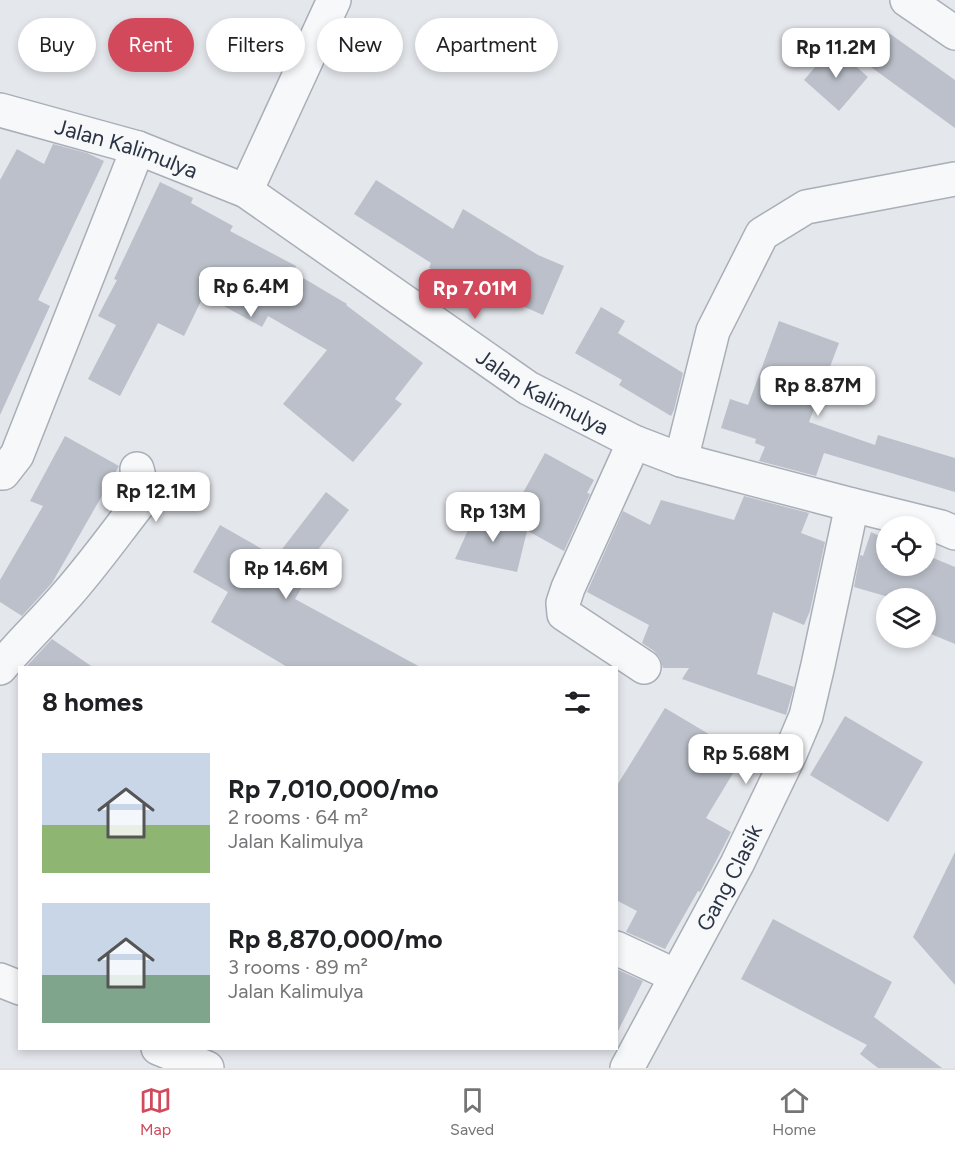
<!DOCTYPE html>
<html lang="en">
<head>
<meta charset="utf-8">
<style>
	body { margin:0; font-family:Figtree,sans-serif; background:#f6f6f6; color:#202124; height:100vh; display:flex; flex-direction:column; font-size:22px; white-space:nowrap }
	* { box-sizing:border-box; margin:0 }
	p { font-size:20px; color:#757577 }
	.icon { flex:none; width:33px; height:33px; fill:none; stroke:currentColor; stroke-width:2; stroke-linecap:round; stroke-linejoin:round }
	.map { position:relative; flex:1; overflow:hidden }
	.panel { position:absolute; left:18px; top:666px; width:600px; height:384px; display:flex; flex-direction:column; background:#fff; border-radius:0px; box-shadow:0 3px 9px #0003 }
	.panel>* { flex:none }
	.guide { position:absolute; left:18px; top:18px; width:600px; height:54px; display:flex; gap:12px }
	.controls { position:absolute; left:876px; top:516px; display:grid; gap:12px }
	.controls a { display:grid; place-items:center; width:60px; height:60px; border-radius:50%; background:#fff; box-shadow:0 3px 9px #0003; font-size:30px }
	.price { position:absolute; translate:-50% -51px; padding:0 14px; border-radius:12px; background:#fff; color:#222; font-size:20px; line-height:39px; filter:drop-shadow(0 2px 3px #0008) }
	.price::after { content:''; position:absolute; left:50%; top:36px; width:18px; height:14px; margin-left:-9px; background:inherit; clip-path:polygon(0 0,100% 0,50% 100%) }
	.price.on { background:#d1495b; color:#fff }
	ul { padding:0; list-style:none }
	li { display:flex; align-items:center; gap:18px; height:150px; padding:0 24px }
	li span { display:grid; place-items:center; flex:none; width:168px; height:120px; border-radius:0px; color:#555 }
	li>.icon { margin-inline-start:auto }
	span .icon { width:72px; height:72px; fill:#fffc; stroke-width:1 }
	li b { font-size:26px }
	h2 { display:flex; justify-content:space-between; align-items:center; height:72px; padding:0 24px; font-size:26px }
	.pill { padding:0 21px; border-radius:27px; background:#fff; box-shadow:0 3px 9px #0003; font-size:21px; line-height:54px }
	.pill.on { background:#d1495b; color:#fff }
	.dock { display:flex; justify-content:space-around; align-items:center; height:84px; border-top:2px solid #e0e0e0; background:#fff; font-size:16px; color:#757577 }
	.dock a { display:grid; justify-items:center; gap:3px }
	.dock .on { color:#d1495b }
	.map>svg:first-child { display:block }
	.building { fill:#bbc0ca }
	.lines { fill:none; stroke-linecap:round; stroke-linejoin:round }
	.minor-casing { stroke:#a9aeb7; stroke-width:36 }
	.minor { stroke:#f7f8fa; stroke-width:33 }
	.labels { text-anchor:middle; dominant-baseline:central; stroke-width:6; stroke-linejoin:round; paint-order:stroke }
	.street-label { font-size:22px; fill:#2b3445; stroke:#f4f6f9 }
</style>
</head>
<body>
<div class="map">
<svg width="955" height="1068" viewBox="0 0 955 1068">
	<rect width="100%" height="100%" fill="#e4e7ec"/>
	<path class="building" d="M886,31L955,80V128L864,62Z
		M833,46L868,77L839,111L804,80Z
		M53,144L87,153L104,161L38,300L50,306L0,415V180L17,149L44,164Z
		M376,180L453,229L463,209L538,255L564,266L543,315L490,292L487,298L429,268L431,263L354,214Z
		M160,182L193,198L191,203L233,226L230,231L296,266L293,272L347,304L346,305L423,363L395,399L402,404L353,462L283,404L327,350L268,316L262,327L204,295L184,336L158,323L120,396L88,379L116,325L98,316L117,280L114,279Z
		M601,307L625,321L618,333L683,373L674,410L671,416L619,385L622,380L575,353Z
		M779,321L839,343L809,422L875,445L878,435L955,458V492L824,453L816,476L759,461L765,447L755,443L756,439L721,428L730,399L748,405Z
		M65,436L119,466L52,583L22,616L0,602V580L43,506L30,501Z
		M545,453L594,480L587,493L590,494L564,551L508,520Z
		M326,492L349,510L293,582L302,587L295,599L422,668H289L211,622L228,592L193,572L220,525L276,557Z
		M744,496L809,513L801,533L825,542L810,611L804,625L773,612L757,674L794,687L786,715L682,679L689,668H663L660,658L654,651L642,643L649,625L587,592L623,511L650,525L661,500L734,520Z
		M478,508L527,531L517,572L455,559Z
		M871,532L886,539V566H926V555L955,567V644L926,632V598H892L854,587L860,555L863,556Z
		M52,639L94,668H25Z
		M665,708L744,755L706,818L731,832L700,892L698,891L665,949L626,932L637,911L616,900V787Z
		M845,716L923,762L888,822L810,775Z
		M955,852V985L913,937Z
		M773,919L892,982L874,1017L942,1068H878L860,1054L867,1045L741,979Z
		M616,969L643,981L616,1035Z"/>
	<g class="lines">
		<g class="minor-casing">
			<g id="minor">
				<path d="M907,0L955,33"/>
				<path id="s1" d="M0,110L138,148L246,191L528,388L634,442L681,460L852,505L941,527L955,533"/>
				<path d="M246,191L334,0"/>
				<path d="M634,442L568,588L563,603L564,614L644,667"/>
				<path d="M681,460L713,331L762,234L806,207L955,179"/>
				<path d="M0,473H3L17,455L138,148"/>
				<path d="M0,668C20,644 42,623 63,599C92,567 117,531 144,497L137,469"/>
				<path d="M616,948L676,976"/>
				<path d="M0,980L20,988"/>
				<path d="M158,1048L207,1068"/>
				<path id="s2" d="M627,1068L737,864L790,754L806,716L818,665L852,505"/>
			</g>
		</g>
		<use href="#minor" class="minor"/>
	</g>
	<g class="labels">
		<g class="street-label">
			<text stroke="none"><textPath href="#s1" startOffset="132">Jalan Kalimulya</textPath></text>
			<text stroke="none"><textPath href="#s1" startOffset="618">Jalan Kalimulya</textPath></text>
			<text stroke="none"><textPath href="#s2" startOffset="216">Gang Clasik</textPath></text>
		</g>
	</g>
</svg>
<div class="controls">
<a><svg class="icon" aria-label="locate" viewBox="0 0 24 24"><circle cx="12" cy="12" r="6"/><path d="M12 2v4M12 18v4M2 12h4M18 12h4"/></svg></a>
<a><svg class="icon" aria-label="layers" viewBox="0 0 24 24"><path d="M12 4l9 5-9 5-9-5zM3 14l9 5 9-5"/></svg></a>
</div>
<b class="price" style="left:836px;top:79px">Rp 11.2M</b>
<b class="price" style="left:251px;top:318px">Rp 6.4M</b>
<b class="price on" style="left:475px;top:320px">Rp 7.01M</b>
<b class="price" style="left:818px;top:417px">Rp 8.87M</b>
<b class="price" style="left:156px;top:523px">Rp 12.1M</b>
<b class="price" style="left:493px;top:543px">Rp 13M</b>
<b class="price" style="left:286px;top:600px">Rp 14.6M</b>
<b class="price" style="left:746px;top:785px">Rp 5.68M</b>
<div class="guide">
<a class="pill">Buy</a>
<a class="pill on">Rent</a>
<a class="pill">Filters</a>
<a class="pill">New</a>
<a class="pill">Apartment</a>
</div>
<section class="panel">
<h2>8 homes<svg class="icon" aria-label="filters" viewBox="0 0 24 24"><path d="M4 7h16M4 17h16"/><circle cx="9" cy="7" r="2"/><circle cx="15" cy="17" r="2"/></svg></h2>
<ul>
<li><span style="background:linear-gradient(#c9d6e8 60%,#8fb573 0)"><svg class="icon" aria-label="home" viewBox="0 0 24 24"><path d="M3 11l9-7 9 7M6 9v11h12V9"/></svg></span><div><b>Rp 7,010,000/mo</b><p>2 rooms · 64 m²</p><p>Jalan Kalimulya</p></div></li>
<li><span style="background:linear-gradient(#c9d6e8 60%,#7fa58c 0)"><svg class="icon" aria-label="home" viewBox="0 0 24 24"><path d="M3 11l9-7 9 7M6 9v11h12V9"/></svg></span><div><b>Rp 8,870,000/mo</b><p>3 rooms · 89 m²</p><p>Jalan Kalimulya</p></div></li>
</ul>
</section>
</div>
<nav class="dock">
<a class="on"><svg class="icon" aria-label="map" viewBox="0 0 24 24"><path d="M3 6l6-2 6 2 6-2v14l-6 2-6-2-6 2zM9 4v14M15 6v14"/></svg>Map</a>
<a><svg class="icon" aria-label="saved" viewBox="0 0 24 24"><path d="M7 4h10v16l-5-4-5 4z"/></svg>Saved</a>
<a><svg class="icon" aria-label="home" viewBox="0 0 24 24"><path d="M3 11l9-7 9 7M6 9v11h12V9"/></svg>Home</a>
</nav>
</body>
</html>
